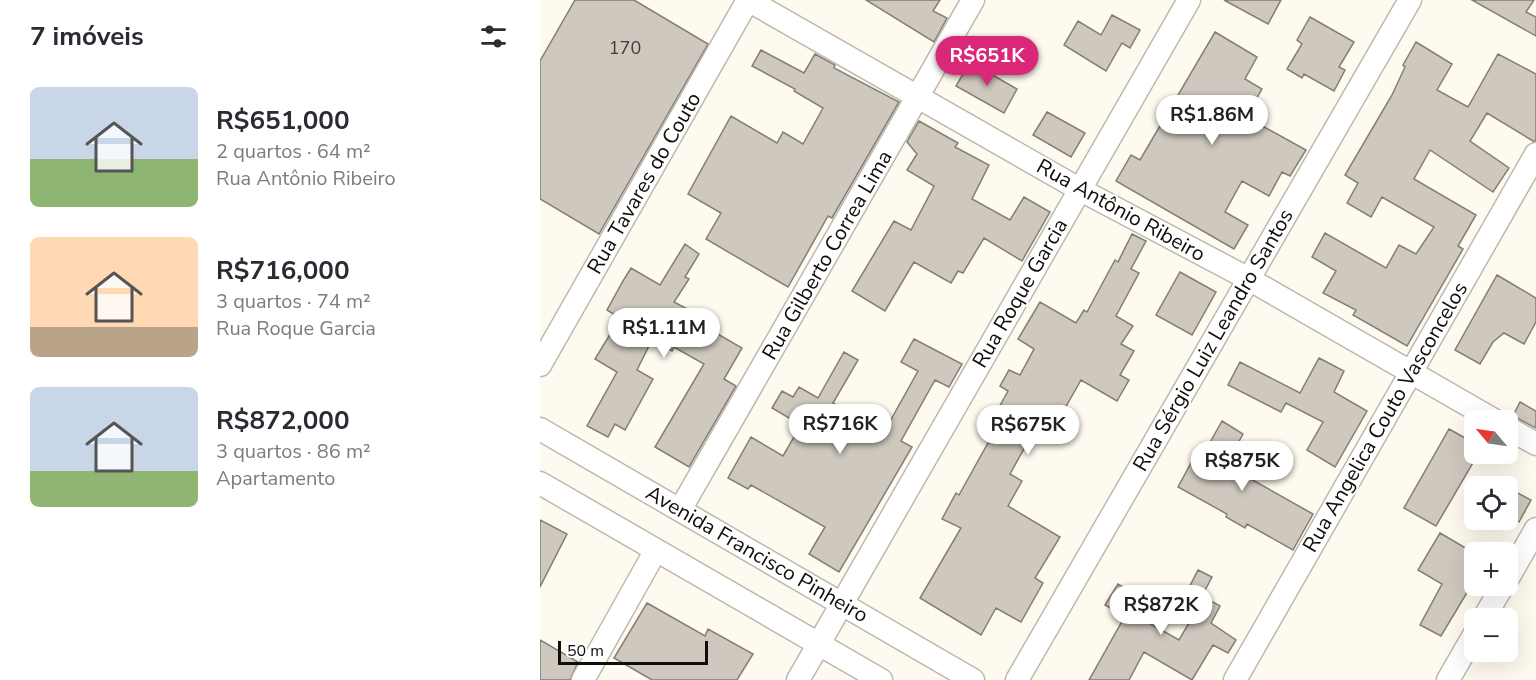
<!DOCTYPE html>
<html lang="pt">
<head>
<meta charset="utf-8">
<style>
	body { margin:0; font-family:"Nunito Sans",sans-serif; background:#f7f7f7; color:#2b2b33; height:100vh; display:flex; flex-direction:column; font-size:22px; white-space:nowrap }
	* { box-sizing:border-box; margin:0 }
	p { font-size:20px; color:#7c7c81 }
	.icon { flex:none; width:33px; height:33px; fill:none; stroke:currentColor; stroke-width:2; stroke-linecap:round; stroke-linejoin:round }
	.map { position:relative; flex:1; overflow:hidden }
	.drawer { display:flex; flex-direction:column; background:#fff; width:540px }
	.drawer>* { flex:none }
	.needle { width:39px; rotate:299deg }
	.buttons { position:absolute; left:924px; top:410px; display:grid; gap:12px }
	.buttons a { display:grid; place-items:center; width:54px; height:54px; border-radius:9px; background:#fff; box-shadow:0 6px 24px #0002; font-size:30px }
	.scale { position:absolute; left:18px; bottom:15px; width:150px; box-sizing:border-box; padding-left:6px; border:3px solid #100e0b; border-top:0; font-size:16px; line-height:21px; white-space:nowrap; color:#100e0b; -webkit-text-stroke:4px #fff; paint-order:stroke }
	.price { position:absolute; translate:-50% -51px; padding:0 14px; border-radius:21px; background:#fff; color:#222; font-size:20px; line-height:39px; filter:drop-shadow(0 2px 3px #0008) }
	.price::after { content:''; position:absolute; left:50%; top:36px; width:18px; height:14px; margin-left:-9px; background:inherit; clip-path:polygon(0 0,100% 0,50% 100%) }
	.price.active { background:#db2777; color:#fff }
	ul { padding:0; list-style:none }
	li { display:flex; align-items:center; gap:18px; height:150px; padding:0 30px }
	li span { display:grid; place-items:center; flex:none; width:168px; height:120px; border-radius:9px; color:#555 }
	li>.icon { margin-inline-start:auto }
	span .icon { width:72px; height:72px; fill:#fffc; stroke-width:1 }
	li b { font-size:26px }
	h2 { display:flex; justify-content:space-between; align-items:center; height:72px; padding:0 30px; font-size:26px }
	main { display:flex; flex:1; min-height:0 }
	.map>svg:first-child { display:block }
	.building { fill:#cec8be; stroke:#837e74; stroke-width:1.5 }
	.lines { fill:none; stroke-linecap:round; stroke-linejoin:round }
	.minor-casing { stroke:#beb9ae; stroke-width:25 }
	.minor { stroke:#fff; stroke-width:22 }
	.labels { text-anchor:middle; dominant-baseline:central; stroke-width:4.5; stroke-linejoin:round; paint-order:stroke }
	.number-label { font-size:18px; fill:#403c38 }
	.street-label { font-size:21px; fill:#100e0b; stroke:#fff }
</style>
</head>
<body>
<main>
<section class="drawer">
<h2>7 imóveis<svg class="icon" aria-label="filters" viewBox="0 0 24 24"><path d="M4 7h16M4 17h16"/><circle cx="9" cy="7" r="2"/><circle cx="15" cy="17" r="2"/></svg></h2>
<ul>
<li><span style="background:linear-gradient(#c9d6e8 60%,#8fb573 0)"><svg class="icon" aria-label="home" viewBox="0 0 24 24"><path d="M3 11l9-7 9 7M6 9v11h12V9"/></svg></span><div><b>R$651,000</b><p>2 quartos · 64 m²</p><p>Rua Antônio Ribeiro</p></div></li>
<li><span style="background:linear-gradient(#ffd9b3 75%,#b9a48a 0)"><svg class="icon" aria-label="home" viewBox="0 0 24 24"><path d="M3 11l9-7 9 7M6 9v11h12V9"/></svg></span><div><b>R$716,000</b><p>3 quartos · 74 m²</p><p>Rua Roque Garcia</p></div></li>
<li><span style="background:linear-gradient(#c9d6e8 70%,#8fb573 0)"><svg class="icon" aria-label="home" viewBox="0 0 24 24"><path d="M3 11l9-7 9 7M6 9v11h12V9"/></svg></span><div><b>R$872,000</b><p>3 quartos · 86 m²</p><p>Apartamento</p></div></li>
</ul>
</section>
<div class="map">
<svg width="996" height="680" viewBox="0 0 996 680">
	<rect width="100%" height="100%" fill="#fffaef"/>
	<path class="building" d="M35,0H94L168,44L59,234L0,199V61Z
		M326,0H400L393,11L407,18L394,42Z
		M684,0H741L728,24Z
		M932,0H994L986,12L996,17V36Z
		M572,15L600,30L590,48L582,43L566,71L524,45L538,21L561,35Z
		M770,17L814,42L799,67L805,70L794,91L764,74L762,78L747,69L762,44L757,40Z
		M675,32L717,57L705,79L722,89L706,117L766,150L750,176L742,172L729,196L702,181L685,212L708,225L694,249L576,181L591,155L600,160Z
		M876,42L912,64L897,90L928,107L958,54L996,74V141H993L947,113L930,141L969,168L953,192L890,150L874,179L936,215L918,246L923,249L867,346L813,315L816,310L783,293L796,271L772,257L785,233L846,268L859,245L876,254L894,227L842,197L831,217L807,203L818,183L805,175L852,95L865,67L863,65Z
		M221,50L264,73L275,54L295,65L294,68L359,102L292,218L288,216L248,287L166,239L181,213L148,194L191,116L237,143L243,132L263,144L283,108L254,91L255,89L212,66Z
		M430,62L477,89L464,113L416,86Z
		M507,112L545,133L531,157L493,135Z
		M379,121L418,143L415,147L449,165L432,199L470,220L484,197L510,212L482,261L444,238L423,273L418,271L411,283L374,262L345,311L312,291L354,221L371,230L394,186L367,170L377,154L367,142Z
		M592,234L606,241L591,269L599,273L576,316L593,326L581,344L594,351L580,375L589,380L577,401L541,380L519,419L505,411L470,474L482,481L468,506L520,537L495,578L503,583L481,622L456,608L441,635L380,598L421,528L402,519L416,493L419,495L454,432L447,429L468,391L460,386L469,370L480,375L494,349L478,339L500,302L536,323L544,310L547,312L575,260L578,262Z
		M145,244L159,254L145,277L149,279L134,302L153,312L150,318L202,348L184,379L196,386L149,467L115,447L164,364L134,347L132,351L112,340L97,370L113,379L85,430L75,424L68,437L47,426L77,372L55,359L80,318L67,310L83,281L91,268L120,285Z
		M640,272L676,292L652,335L616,315Z
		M957,275L996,298V322L984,344L964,333L953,342L940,364L915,350Z
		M374,339L422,364L409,387L395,380L361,441L372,447L299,572L269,554L285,527L211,485L208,489L188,478L211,437L243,456L261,425L232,408L242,391L253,397L259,387L278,398L304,352L318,360L293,403L344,432L378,371L361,362Z
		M779,358L804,371L794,392L827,411L795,467L767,450L783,422L746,403L741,412L688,385L700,362L760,393Z
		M980,402L996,411V428L973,416Z
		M682,421L703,434L686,465L773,514L753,550L707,524L705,528L686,517L687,514L638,487L657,452L663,455Z
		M909,429L934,443V461L896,526L864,508Z
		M968,488L991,500L979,522L968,516Z
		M0,520L27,534L0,587Z
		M900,533L934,553V581L901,636L880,625L902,584L878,570Z
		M658,570L672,577L662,596L680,606L671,623L696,640L688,653L673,645L652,680L604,652L589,680H549L585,616L565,605L578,584L609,602L600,618L639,640L656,611L641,603Z
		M107,603L165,636L168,629L213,654L197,680H112L74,658Z
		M0,640L38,662L30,680H0Z"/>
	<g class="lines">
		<g class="minor-casing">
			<path id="minor" d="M208,0L539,189L707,278L954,420
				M0,365L208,0
				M968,428L996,444
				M0,429L433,680
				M0,483L341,680
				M140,510L433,0
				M968,578L996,529
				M944,618L963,585
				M43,680L116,550
				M258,680L649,0
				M477,680L870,0
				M695,680L996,154
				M908,680L934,635"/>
		</g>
		<use href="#minor" class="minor"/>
	</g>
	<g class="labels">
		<g class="number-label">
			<text x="85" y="48">170</text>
		</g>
		<g class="street-label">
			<text transform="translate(104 183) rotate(-60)">Rua Tavares do Couto</text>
			<text transform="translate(581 210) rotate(29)">Rua Antônio Ribeiro</text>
			<text transform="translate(287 255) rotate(-60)">Rua Gilberto Correa Lima</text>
			<text transform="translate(480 293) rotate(-60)">Rua Roque Garcia</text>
			<text transform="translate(673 340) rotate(-60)">Rua Sérgio Luiz Leandro Santos</text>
			<text transform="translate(845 417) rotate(-60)">Rua Angelica Couto Vasconcelos</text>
			<text transform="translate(217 554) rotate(30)">Avenida Francisco Pinheiro</text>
		</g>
	</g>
</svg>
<div class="buttons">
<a><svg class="needle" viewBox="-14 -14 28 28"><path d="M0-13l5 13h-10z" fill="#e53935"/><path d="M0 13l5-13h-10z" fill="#7c7c81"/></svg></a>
<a><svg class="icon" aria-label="locate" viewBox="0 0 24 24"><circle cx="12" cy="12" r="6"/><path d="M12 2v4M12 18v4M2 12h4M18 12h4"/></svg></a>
<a>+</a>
<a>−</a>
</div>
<div class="scale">50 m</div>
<b class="price active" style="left:447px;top:87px">R$651K</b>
<b class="price" style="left:672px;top:146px">R$1.86M</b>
<b class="price" style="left:124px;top:359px">R$1.11M</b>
<b class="price" style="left:300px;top:455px">R$716K</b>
<b class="price" style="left:488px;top:456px">R$675K</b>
<b class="price" style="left:702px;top:492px">R$875K</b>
<b class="price" style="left:621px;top:636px">R$872K</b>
</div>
</main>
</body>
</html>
